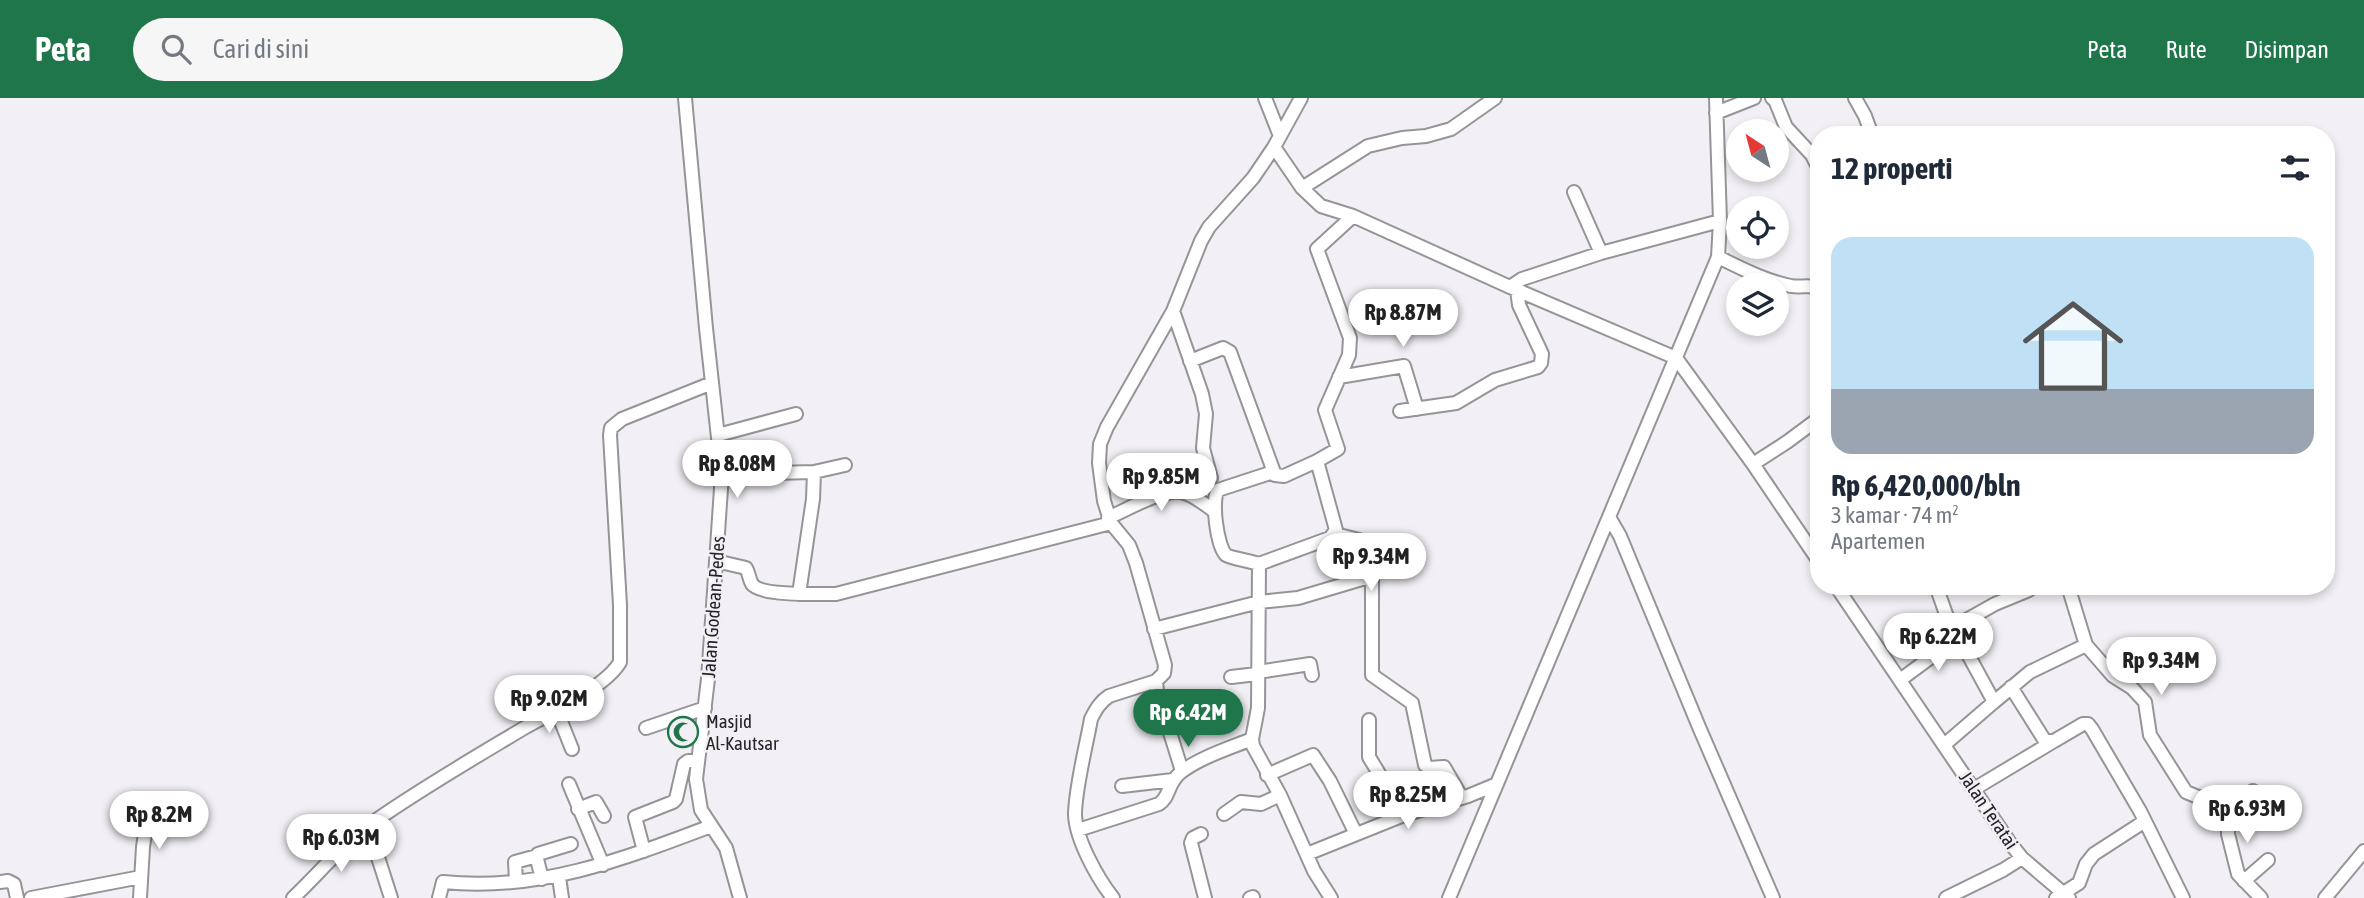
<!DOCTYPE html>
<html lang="id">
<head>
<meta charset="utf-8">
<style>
	body { margin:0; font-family:"Asap Condensed",sans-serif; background:#f6f6f7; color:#1f2937; height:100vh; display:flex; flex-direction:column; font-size:26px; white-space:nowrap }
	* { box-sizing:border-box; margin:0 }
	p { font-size:23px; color:#747a83 }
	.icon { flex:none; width:38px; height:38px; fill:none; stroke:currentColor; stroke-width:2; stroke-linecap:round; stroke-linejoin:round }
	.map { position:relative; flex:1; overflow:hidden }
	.details { position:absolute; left:1810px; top:28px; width:525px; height:469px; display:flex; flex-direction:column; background:#fff; border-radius:28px; box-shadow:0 4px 10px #0003 }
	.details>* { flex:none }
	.needle { width:46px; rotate:324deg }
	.buttons { position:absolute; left:1726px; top:21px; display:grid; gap:14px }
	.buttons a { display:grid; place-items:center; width:63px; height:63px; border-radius:50%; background:#fff; box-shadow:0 4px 10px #0003; font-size:35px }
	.price { position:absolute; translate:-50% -60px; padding:0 16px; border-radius:24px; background:#fff; color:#222; font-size:23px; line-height:46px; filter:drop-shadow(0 2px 4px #0008) }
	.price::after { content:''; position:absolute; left:50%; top:42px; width:21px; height:16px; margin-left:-10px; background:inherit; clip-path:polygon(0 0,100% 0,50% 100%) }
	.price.current { background:#1f764a; color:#fff }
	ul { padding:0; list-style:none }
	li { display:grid; align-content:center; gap:14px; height:371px; padding:0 21px }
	li span { display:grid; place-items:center; height:217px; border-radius:21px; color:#555 }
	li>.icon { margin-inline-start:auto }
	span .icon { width:126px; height:126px; fill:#fffc; stroke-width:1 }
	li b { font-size:30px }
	h2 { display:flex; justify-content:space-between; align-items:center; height:84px; padding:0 21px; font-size:30px }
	header { display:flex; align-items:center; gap:42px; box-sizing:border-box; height:98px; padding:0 35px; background:#1f764a; color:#fff }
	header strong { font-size:33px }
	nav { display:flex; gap:38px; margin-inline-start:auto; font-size:24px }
	.search { width:490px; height:63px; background:#f6f6f7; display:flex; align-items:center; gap:18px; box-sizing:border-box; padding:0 24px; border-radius:38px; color:#747a83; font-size:26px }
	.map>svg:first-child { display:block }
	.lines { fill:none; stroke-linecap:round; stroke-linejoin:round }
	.minor-casing { stroke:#969498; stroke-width:16 }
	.minor { stroke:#fff; stroke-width:12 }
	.labels { text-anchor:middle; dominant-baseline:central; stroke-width:5; stroke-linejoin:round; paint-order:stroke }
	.street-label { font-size:19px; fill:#252426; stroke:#f2f0f5 }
	.poi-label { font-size:19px; fill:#252426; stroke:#f2f0f5; text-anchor:start }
</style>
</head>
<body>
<header>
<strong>Peta</strong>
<div class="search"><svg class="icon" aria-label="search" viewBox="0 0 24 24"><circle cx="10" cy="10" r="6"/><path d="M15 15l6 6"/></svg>Cari di sini</div>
<nav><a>Peta</a><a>Rute</a><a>Disimpan</a></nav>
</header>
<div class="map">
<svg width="2364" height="800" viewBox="0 0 2364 800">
	<rect width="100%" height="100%" fill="#f2f0f5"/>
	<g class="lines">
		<g class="minor-casing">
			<path id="minor" d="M685,0L706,230L722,376L708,581L696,681L701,712L726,750L740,800
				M1265,0L1280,38
				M1772,0L1775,2L1786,29L1812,57L1818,69
				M1855,0L1865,18L1872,37
				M1716,15L1754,0
				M1274,49L1302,90L1321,108L1353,118L1510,189L1676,260L1753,366L1818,462
				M1302,90L1368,48L1402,40L1426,38L1451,31L1495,0
				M1574,94L1601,155
				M1718,159C1741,170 1765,183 1791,188C1800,190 1810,186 1818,190
				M1510,189L1522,181L1601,155L1720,123
				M1173,213L1202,296L1206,316L1203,350L1211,380
				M1190,263L1223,250L1230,254L1275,377L1284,378L1317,363
				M1339,279L1404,268L1417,311
				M1400,313L1456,305L1495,282L1538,269L1541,265L1542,256L1519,207L1517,192
				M718,337L796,316
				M1753,366L1787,344L1818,321
				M1273,374L1218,392C1211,402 1217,448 1226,457C1230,460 1251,463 1259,466L1258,610L1252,641L1253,648L1280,697L1314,773L1331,800
				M722,376L814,374L845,367
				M1609,419L1620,438L1699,629L1773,800
				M1108,420C1126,412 1162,391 1181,394C1193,396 1204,406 1214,413
				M716,463L746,470C749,475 749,481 752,486C760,498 821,496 836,496L1111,425
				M1259,466L1330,440L1336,432L1317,363L1338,351L1325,312L1349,257L1350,240L1317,151L1353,118
				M1372,478V577L1412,605L1425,667L1429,670L1444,669L1462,700
				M1836,488L2010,745L2022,760L2069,800
				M1936,488L1946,516L1994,604L1944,647
				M2068,488L2086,547L2113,578L2132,590L2145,604L2150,637L2186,694L2198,699H2209L2216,702L2232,718
				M799,496L813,401L814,374
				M1954,529L1995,506L2029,492
				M1154,531L1259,504L1298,500L1372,478L1362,446L1359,442L1335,436
				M1258,574L1310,566L1312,577
				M1231,579L1257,576
				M1900,582L1938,554L1960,542
				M1156,583L1157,593L1182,673
				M2011,589L2045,643H2054L2083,626H2088L2092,631L2140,713L2183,800
				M1994,604L2030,574L2086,547
				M556,611L572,651
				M1369,622V659L1404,717
				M646,630L705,610
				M1267,677L1313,657L1330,683L1356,736
				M569,686L603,767
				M1122,688L1173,682
				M1974,691L2054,643
				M2253,693L2232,718L2228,725V736L2238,776L2261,800
				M578,711L596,704L604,718
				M1224,716L1241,704L1261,706L1280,697
				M368,728L391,800
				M1078,732L1159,706C1170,699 1167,686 1180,675C1198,660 1230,650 1252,641
				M1201,736L1193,740L1191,745L1205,800
				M644,753L635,719L673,704L676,701L684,666L688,663H698
				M1307,756L1404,717L1468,698L1497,686
				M559,779L562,800
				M542,781L537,761L538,756L571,746
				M516,783L515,764L537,758
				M2244,783L2268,762
				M0,784L8,783L14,786L17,800
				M31,800L141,779
				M140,800L143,749L150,703
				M293,800C320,774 344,745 375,723C422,690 474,660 524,630C550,615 607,588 620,564V507L610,337L611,330L622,321L712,285
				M439,800L443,784C538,794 624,761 711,728
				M1113,800C1098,781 1076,742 1075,717C1075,691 1086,649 1091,621C1096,611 1100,604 1109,598L1156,583L1164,575L1165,567L1136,465L1129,447L1111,425L1104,403L1099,365L1100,346L1107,329L1173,213L1201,143L1209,129L1253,80L1274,49L1301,0
				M1250,800L1253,799
				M1449,800L1718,159L1720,123L1716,0
				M1946,800L2003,772L2022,760
				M2056,800L2079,785L2086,766L2094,756L2145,723
				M2325,800L2364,753"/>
		</g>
		<use href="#minor" class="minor"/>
	</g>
	<defs>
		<g id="mosque-ring" transform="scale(1.575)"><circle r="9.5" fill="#f2f0f5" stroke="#1f764a" stroke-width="1.5"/><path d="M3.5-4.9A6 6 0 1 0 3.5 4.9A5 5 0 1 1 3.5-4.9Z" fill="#1f764a"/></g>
	</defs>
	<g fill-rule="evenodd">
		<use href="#mosque-ring" x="683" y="634"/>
	</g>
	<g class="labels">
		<g class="street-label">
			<text transform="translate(713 509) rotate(-86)">Jalan Godean-Pedes</text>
			<text transform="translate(1989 712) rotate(56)">Jalan Teratai</text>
		</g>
		<g class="poi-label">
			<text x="706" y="623">Masjid<tspan x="706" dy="22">Al-Kautsar</tspan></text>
		</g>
	</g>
</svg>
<div class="buttons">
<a><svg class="needle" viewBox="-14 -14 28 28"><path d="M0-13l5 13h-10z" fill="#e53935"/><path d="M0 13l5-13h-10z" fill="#747a83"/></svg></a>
<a><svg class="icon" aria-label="locate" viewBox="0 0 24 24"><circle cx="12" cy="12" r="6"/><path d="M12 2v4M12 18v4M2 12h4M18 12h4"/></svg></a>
<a><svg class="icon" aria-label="layers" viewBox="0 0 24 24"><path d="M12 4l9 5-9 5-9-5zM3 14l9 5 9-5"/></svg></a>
</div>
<b class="price" style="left:1403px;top:251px">Rp 8.87M</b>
<b class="price" style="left:737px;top:402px">Rp 8.08M</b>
<b class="price" style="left:1161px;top:415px">Rp 9.85M</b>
<b class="price" style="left:1371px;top:495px">Rp 9.34M</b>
<b class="price" style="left:1938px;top:575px">Rp 6.22M</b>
<b class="price" style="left:2161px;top:599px">Rp 9.34M</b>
<b class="price" style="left:549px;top:637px">Rp 9.02M</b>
<b class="price current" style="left:1188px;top:651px">Rp 6.42M</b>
<b class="price" style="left:1408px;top:733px">Rp 8.25M</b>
<b class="price" style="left:2247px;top:747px">Rp 6.93M</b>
<b class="price" style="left:159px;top:753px">Rp 8.2M</b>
<b class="price" style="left:341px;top:776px">Rp 6.03M</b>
<section class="details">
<h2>12 properti<svg class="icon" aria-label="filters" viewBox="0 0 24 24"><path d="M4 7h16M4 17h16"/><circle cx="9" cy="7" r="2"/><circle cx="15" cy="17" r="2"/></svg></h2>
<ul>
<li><span style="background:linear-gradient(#bfe0f5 70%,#9aa5b1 0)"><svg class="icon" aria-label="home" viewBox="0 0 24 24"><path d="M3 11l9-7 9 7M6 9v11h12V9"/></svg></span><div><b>Rp 6,420,000/bln</b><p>3 kamar · 74 m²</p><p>Apartemen</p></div></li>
</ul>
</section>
</div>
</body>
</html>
